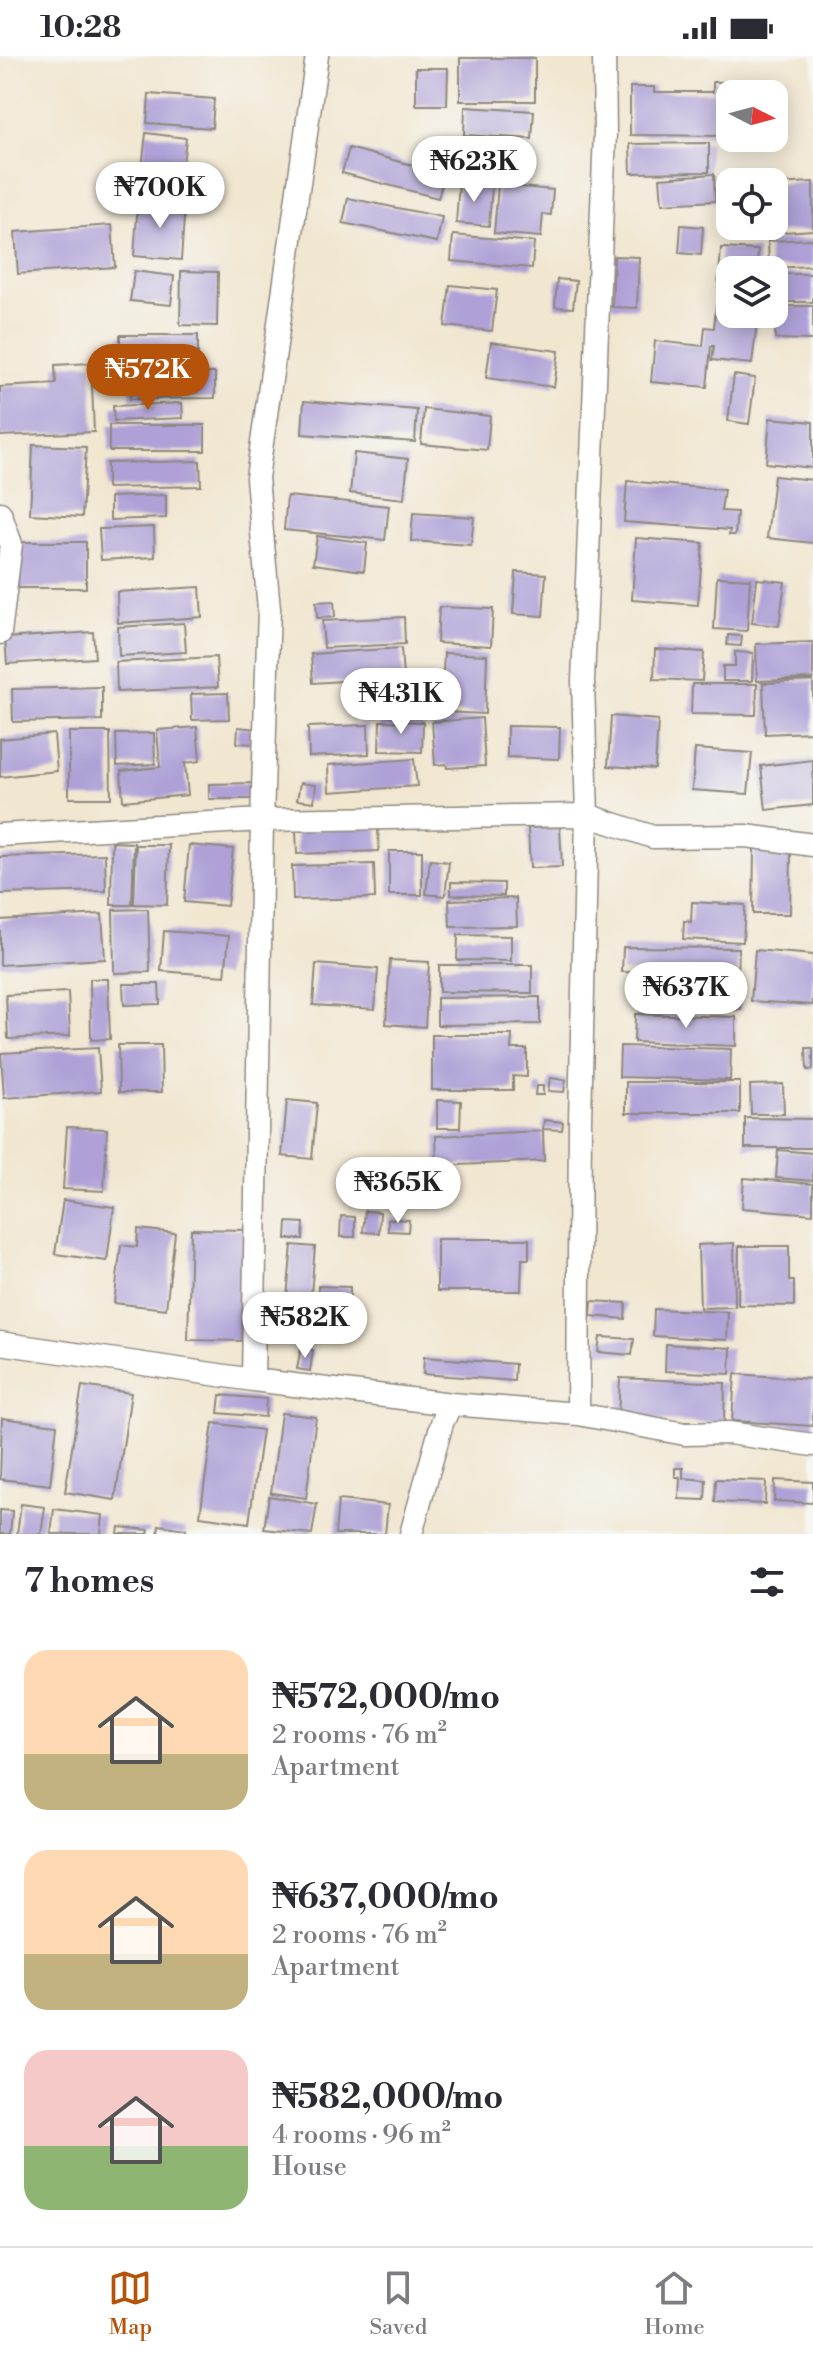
<!DOCTYPE html>
<html lang="en">
<head>
<meta charset="utf-8">
<style>
	body { margin:0; font-family:"Libre Bodoni",serif; background:#f2f2f3; color:#2b2b33; height:100vh; display:flex; flex-direction:column; font-size:30px; white-space:nowrap }
	* { box-sizing:border-box; margin:0 }
	p { font-size:26px; color:#7c7c81 }
	.icon { flex:none; width:44px; height:44px; fill:none; stroke:currentColor; stroke-width:2; stroke-linecap:round; stroke-linejoin:round }
	.map { position:relative; height:1478px; overflow:hidden }
	.side { display:flex; flex-direction:column; background:#fff; flex:1 }
	.side>* { flex:none }
	.needle { width:52px; rotate:96deg }
	.fabs { position:absolute; left:716px; top:24px; display:grid; gap:16px }
	.fabs a { display:grid; place-items:center; width:72px; height:72px; border-radius:16px; background:#fff; box-shadow:0 4px 20px #0003; font-size:40px }
	.price { position:absolute; translate:-50% -68px; padding:0 18px; border-radius:28px; background:#fff; color:#222; font-size:26px; line-height:52px; filter:drop-shadow(0 2px 4px #0008) }
	.price::after { content:''; position:absolute; left:50%; top:48px; width:24px; height:18px; margin-left:-12px; background:inherit; clip-path:polygon(0 0,100% 0,50% 100%) }
	.price.on { background:#b45309; color:#fff }
	ul { padding:0; list-style:none }
	li { display:flex; align-items:center; gap:24px; height:200px; padding:0 24px }
	li span { display:grid; place-items:center; flex:none; width:224px; height:160px; border-radius:24px; color:#555 }
	li>.icon { margin-inline-start:auto }
	span .icon { width:96px; height:96px; fill:#fffc; stroke-width:1 }
	li b { font-size:34px }
	h2 { display:flex; justify-content:space-between; align-items:center; height:96px; padding:0 24px; font-size:34px }
	.status { display:flex; justify-content:space-between; align-items:center; height:56px; padding:0 40px; background:#fff; direction:ltr }
	.status svg { height:22px; fill:currentColor }
	.menu { display:flex; justify-content:space-around; align-items:center; height:112px; border-top:2px solid #e1e1e2; background:#fff; font-size:22px; color:#7c7c81 }
	.menu a { display:grid; justify-items:center; gap:4px }
	.menu .on { color:#b45309 }
	.map>svg:first-child { display:block }
	.building { fill:#afa1d7 }
	.lines { fill:none; stroke-linecap:round; stroke-linejoin:round }
	.street-casing { stroke:#8e887e; stroke-width:25 }
	.street { stroke:#fff; stroke-width:22 }
</style>
</head>
<body>
<div class="status"><b>10:28</b><svg viewBox="0 0 49 12"><path d="M0 12V9h3v3zM5 12V6h3v6zM10 12V3h3v9zM15 12V0h3v12zM26 1h20v11H26zM47 4h2v5h-2z"/></svg></div>
<div class="map">
<svg width="813" height="1478" viewBox="0 0 813 1478">
	<rect width="100%" height="100%" fill="#f6f6f2"/>
	<filter id="ink" filterUnits="userSpaceOnUse"><feTurbulence type="fractalNoise" baseFrequency=".0125" numOctaves="2"/><feDisplacementMap in="SourceGraphic" scale="16" xChannelSelector="R" yChannelSelector="G"/><feConvolveMatrix kernelMatrix="1 2 1 2 8 2 1 2 1" color-interpolation-filters="sRGB"/></filter>
	<filter id="wash" filterUnits="userSpaceOnUse"><feTurbulence type="fractalNoise" baseFrequency=".006" numOctaves="4" result="noise"/><feDisplacementMap in="SourceGraphic" scale="32" xChannelSelector="R" yChannelSelector="G"/><feGaussianBlur stdDeviation="1.8" result="paint"/><feColorMatrix in="noise" values="0 0 0 0 0 0 0 0 0 0 0 0 0 0 0 0 0 1.4 0 .05"/><feComposite in="paint" operator="in"/></filter>
	<g filter="url(#wash)">
		<rect width="100%" height="100%" fill="#f1e6d0"/>
		<g id="blocks">
			<path class="building" d="M460,2H535V45H460Z
				M416,12H448L447,49H416Z
				M713,26H732L730,80L630,79V31H654V36H713Z
				M149,38L214,43L212,72L147,67Z
				M465,51L534,55L532,83L464,79Z
				M146,77L186,82L179,144L139,139Z
				M709,87V116L631,117L630,88Z
				M349,92L445,118L438,142L342,117Z
				M415,98L447,103L445,110L413,105Z
				M714,118L715,145L662,148L660,122Z
				M735,118H759V126H735Z
				M813,126V174L770,177L769,170H774V128Z
				M459,127L492,130L489,170L456,167Z
				M498,129L553,134L551,159L543,158L541,181L494,177Z
				M348,142L442,161L437,186L343,167Z
				M138,145L185,148L181,204L134,200Z
				M112,169L115,211L18,218L15,176Z
				M681,169L703,171L701,199L679,197Z
				M453,179L534,186L532,212L451,205Z
				M813,183V210L769,212L768,185Z
				M721,192L758,194L757,214H730V232H718Z
				M614,200L639,201L637,252L612,251Z
				M134,215L174,220L171,249L130,245Z
				M181,215L218,216L217,270L180,269Z
				M774,218H813V246H774Z
				M557,223L576,225L573,252L555,251Z
				M450,229L497,234L492,275L445,270Z
				M716,249L730,250V258H758L752,308L712,304L714,290H711L707,331L651,326L655,285L703,290L705,271L714,272Z
				M776,250H813V284L775,283Z
				M120,279H198V308H120Z
				M491,286L559,295L554,331L486,322Z
				M91,307L94,376L0,380V331L56,328L55,309Z
				M130,317H215V342L130,343Z
				M734,319L755,322L749,368L728,365Z
				M304,345L417,354L415,386L302,378Z
				M182,347L183,362L114,365L113,350Z
				M424,353L490,360L487,394L421,388Z
				M770,362L813,366V412L766,407Z
				M109,369H205V395H109Z
				M33,389L86,391L82,461L30,458Z
				M354,397L408,403L404,443L350,437Z
				M200,405L201,430L107,432V407Z
				M774,420L813,424V487L767,482Z
				M627,425L724,434L721,455L737,456L735,479H729L730,474L624,466Z
				M166,439V462L110,464V441Z
				M287,440L389,450L385,484L284,474Z
				M413,457L474,461L471,489L411,485Z
				M154,471L155,501L101,504L99,473Z
				M317,480L367,487L364,515L313,508Z
				M636,482L703,487L698,549L632,544Z
				M19,486H86V532H18Z
				M516,516L546,518L543,560L513,558Z
				M717,521L750,523L747,575L714,573Z
				M757,523L785,526L779,570L752,567Z
				M200,531L202,561L118,567L117,536Z
				M334,545L335,561L317,562L316,546Z
				M439,551L493,553L491,590L437,587Z
				M404,561L405,588L324,592L322,565Z
				M184,567L186,596L119,600L118,571Z
				M93,576L95,602L7,608L5,582Z
				M728,579L742,580L741,590L727,589Z
				M813,586V623L757,625L756,588Z
				M401,592L403,621L313,627L311,598Z
				M655,593L704,596L702,625L654,623Z
				M735,596L753,597L752,625H723V610H735Z
				M444,597L487,599L485,658L441,656Z
				M216,601L218,631L117,636L116,606Z
				M813,625V676L765,678L763,627Z
				M692,628H757L756,659L691,658Z
				M102,631V664L13,666L12,633Z
				M228,637L229,663L192,664L191,638Z
				M611,660L658,664L655,713L608,710Z
				M482,662L485,710L447,712L446,708L435,709L432,666Z
				M380,665L423,666L422,696L379,695Z
				M368,669L369,698L309,701L308,671Z
				M507,670L560,671L559,703L507,701Z
				M197,671L200,705L185,707L188,739L123,745L121,715L160,711L157,674Z
				M238,671L256,673L255,688L237,687Z
				M69,676H110L111,742H69Z
				M154,677L155,708L117,710L116,678Z
				M54,678L57,715L0,721V683Z
				M695,693L752,697L748,738L692,734Z
				M414,703L417,730L329,736L328,709Z
				M813,704V749L766,754L761,710Z
				M254,727V743H209V728Z
				M300,727L316,729L314,746L297,744Z
				M378,771L379,795L297,798L296,775Z
				M560,771L562,811L530,812L528,772Z
				M112,786L134,787L132,849H111Z
				M136,789H169L167,849L134,848Z
				M189,789L233,793L227,850L184,846Z
				M754,793H791L790,858H753Z
				M389,795H422V839H389Z
				M105,798L106,835L0,838V801Z
				M430,804L449,806L445,840L426,838Z
				M374,808L375,842L293,844L292,810Z
				M451,826L504,827V840L451,839Z
				M516,842L517,870L450,871L449,844Z
				M692,846L745,849L743,886L683,883L684,865L691,866Z
				M148,853L150,916L114,917L113,854Z
				M102,858L105,903L0,909V864Z
				M164,875L229,880L225,920L161,915Z
				M458,879L511,880V905L457,904Z
				M623,891L739,892L738,917L622,916Z
				M755,894L813,899V949L751,945Z
				M390,904L429,906L425,971L386,968Z
				M316,908L378,913L375,953L313,949Z
				M439,909H532V937L439,936Z
				M90,923H108L110,983L91,984Z
				M681,923H741V954L680,953Z
				M123,928H159L160,948L124,949Z
				M68,936L70,980L8,983L6,939Z
				M540,941V968L437,969V942Z
				M635,958L736,961V990L634,986Z
				M432,979H512L511,993H527V1021L513,1020V1034H432Z
				M118,989H161L162,1036H119Z
				M620,990L731,993L730,1024L619,1021Z
				M98,992L101,1035L4,1042L1,997Z
				M806,992H813V1014H807Z
				M550,1022L566,1024L564,1036L548,1035Z
				M626,1026H740V1057H626Z
				M783,1028L784,1058H751L750,1029Z
				M536,1030H543V1039H535Z
				M287,1044L317,1047L312,1103L282,1100Z
				M437,1044L461,1045L460,1072H437Z
				M745,1062L813,1063V1092H745Z
				M544,1064L563,1066L562,1074L543,1073Z
				M67,1071L107,1073L104,1135L63,1133Z
				M543,1075L544,1105L437,1110L436,1080Z
				M778,1094L813,1097V1125L776,1122Z
				M744,1122L813,1128V1158L742,1152Z
				M63,1144L114,1151L107,1205L55,1198Z
				M365,1155L380,1156L379,1177L363,1176Z
				M341,1160L355,1161V1181H340Z
				M388,1163L409,1164L408,1176L388,1175Z
				M287,1166L304,1167L303,1183H286Z
				M138,1173L175,1177L166,1253L114,1247L121,1189L137,1191Z
				M191,1173L248,1174L245,1285L188,1284Z
				M437,1183H529V1203H522L521,1235H437Z
				M734,1187L735,1251L700,1252L698,1189Z
				M292,1189L315,1191L308,1274L284,1272Z
				M739,1190H789V1225H794V1250L738,1249Z
				M318,1230L350,1231V1279H318Z
				M592,1245L626,1247L625,1263L591,1260Z
				M654,1253L728,1256L727,1284L653,1280Z
				M600,1281L634,1283L632,1299L598,1296Z
				M666,1288L731,1292L730,1318L665,1315Z
				M301,1292L313,1294L310,1315L297,1313Z
				M424,1301L515,1308L514,1325L423,1318Z
				M735,1318L813,1323V1370L732,1365Z
				M620,1322L725,1327L724,1368L618,1363Z
				M82,1330L131,1337L115,1444L65,1436Z
				M220,1339L266,1343L265,1361L218,1357Z
				M281,1357L316,1361L306,1442L271,1437Z
				M2,1362L57,1369L50,1429L0,1423Z
				M213,1367L262,1374L249,1467L200,1460Z
				M675,1412H683V1422L706,1424L705,1444L679,1443L680,1421H675Z
				M716,1423L766,1425L765,1448L715,1446Z
				M775,1424L813,1426V1447L774,1445Z
				M269,1440L317,1448L312,1478L264,1473Z
				M338,1444L388,1449L385,1478H335Z
				M21,1448L45,1451L41,1478H17Z
				M54,1453L103,1459L101,1478H51Z
				M0,1454L12,1455L10,1478H0Z
				M159,1469L186,1473L185,1478H158Z
				M119,1471L149,1474L148,1478H118Z"/>
		</g>
	</g>
	<g filter="url(#ink)">
		<use href="#blocks" fill-opacity="0" stroke="#8e887e" stroke-width="2"/>
		<g class="lines">
			<g class="street-casing">
				<path id="street" d="M0,457L11,488L0,577
					M0,779L262,764L587,759L653,781L746,780L813,789
					M0,1287L253,1324L451,1348L578,1358L685,1378L729,1377L813,1389
					M253,1324L262,764L269,553L257,422L317,0
					M578,1358L580,1066L587,759L583,625L605,77L604,0
					M411,1478L442,1367L451,1348"/>
			</g>
			<use href="#street" class="street"/>
		</g>
	</g>
</svg>
<div class="fabs">
<a><svg class="needle" viewBox="-14 -14 28 28"><path d="M0-13l5 13h-10z" fill="#e53935"/><path d="M0 13l5-13h-10z" fill="#7c7c81"/></svg></a>
<a><svg class="icon" aria-label="locate" viewBox="0 0 24 24"><circle cx="12" cy="12" r="6"/><path d="M12 2v4M12 18v4M2 12h4M18 12h4"/></svg></a>
<a><svg class="icon" aria-label="layers" viewBox="0 0 24 24"><path d="M12 4l9 5-9 5-9-5zM3 14l9 5 9-5"/></svg></a>
</div>
<b class="price" style="left:474px;top:148px">₦623K</b>
<b class="price" style="left:160px;top:174px">₦700K</b>
<b class="price on" style="left:148px;top:356px">₦572K</b>
<b class="price" style="left:401px;top:680px">₦431K</b>
<b class="price" style="left:686px;top:974px">₦637K</b>
<b class="price" style="left:398px;top:1169px">₦365K</b>
<b class="price" style="left:305px;top:1304px">₦582K</b>
</div>
<section class="side">
<h2>7 homes<svg class="icon" aria-label="filters" viewBox="0 0 24 24"><path d="M4 7h16M4 17h16"/><circle cx="9" cy="7" r="2"/><circle cx="15" cy="17" r="2"/></svg></h2>
<ul>
<li><span style="background:linear-gradient(#ffd9b3 65%,#c2b280 0)"><svg class="icon" aria-label="home" viewBox="0 0 24 24"><path d="M3 11l9-7 9 7M6 9v11h12V9"/></svg></span><div><b>₦572,000/mo</b><p>2 rooms · 76 m²</p><p>Apartment</p></div></li>
<li><span style="background:linear-gradient(#ffd9b3 65%,#c2b280 0)"><svg class="icon" aria-label="home" viewBox="0 0 24 24"><path d="M3 11l9-7 9 7M6 9v11h12V9"/></svg></span><div><b>₦637,000/mo</b><p>2 rooms · 76 m²</p><p>Apartment</p></div></li>
<li><span style="background:linear-gradient(#f6c9c9 60%,#8fb573 0)"><svg class="icon" aria-label="home" viewBox="0 0 24 24"><path d="M3 11l9-7 9 7M6 9v11h12V9"/></svg></span><div><b>₦582,000/mo</b><p>4 rooms · 96 m²</p><p>House</p></div></li>
</ul>
</section>
<nav class="menu">
<a class="on"><svg class="icon" aria-label="map" viewBox="0 0 24 24"><path d="M3 6l6-2 6 2 6-2v14l-6 2-6-2-6 2zM9 4v14M15 6v14"/></svg>Map</a>
<a><svg class="icon" aria-label="saved" viewBox="0 0 24 24"><path d="M7 4h10v16l-5-4-5 4z"/></svg>Saved</a>
<a><svg class="icon" aria-label="home" viewBox="0 0 24 24"><path d="M3 11l9-7 9 7M6 9v11h12V9"/></svg>Home</a>
</nav>
</body>
</html>
